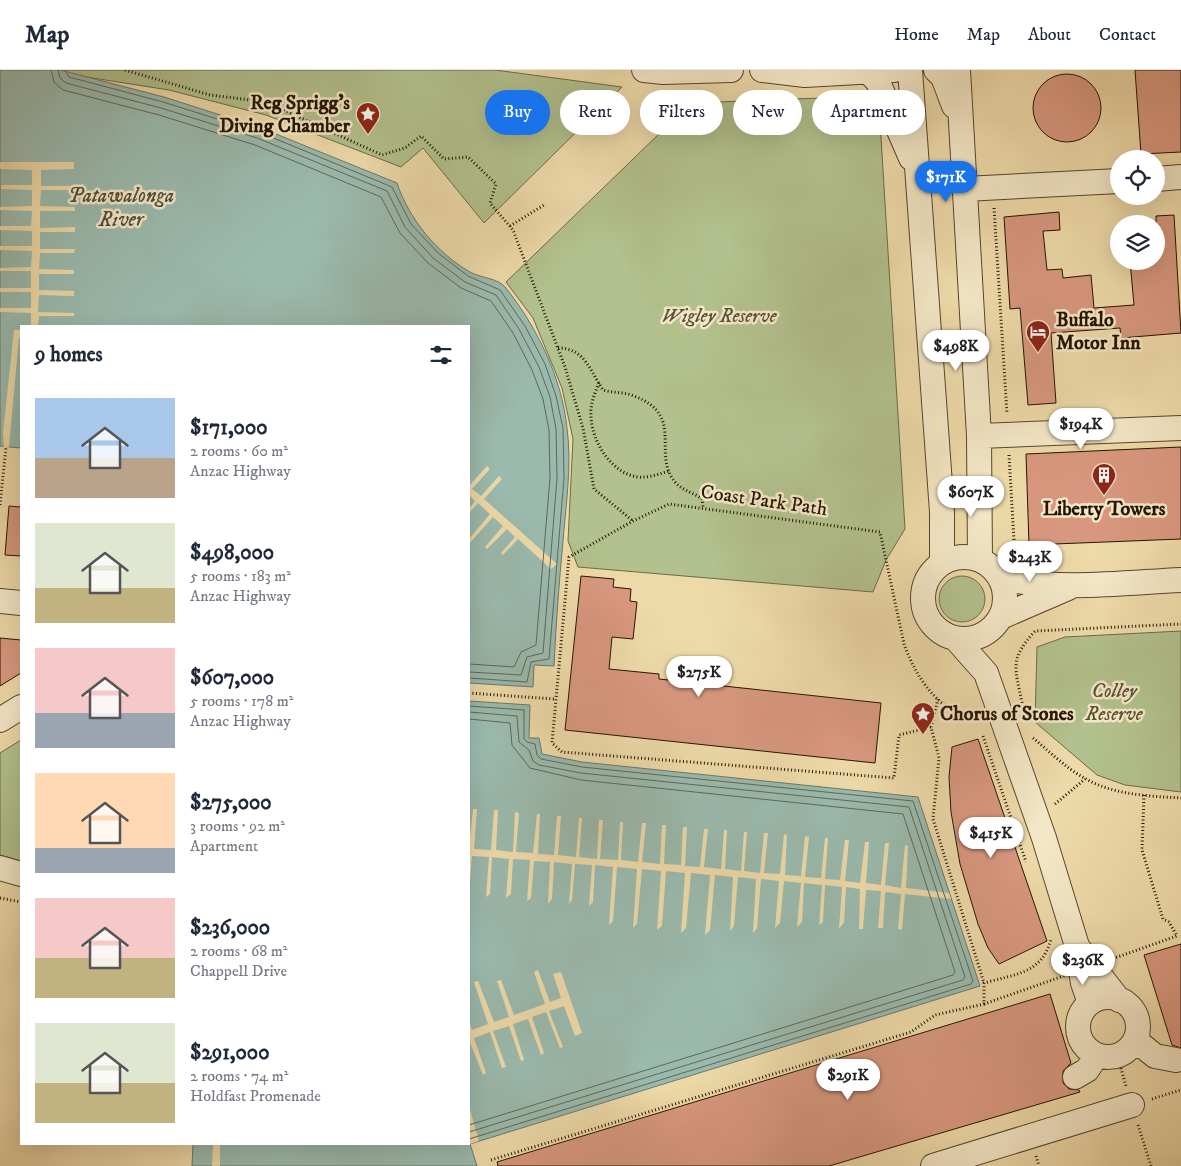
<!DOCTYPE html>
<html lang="en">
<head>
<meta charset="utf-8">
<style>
	body { margin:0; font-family:"IM FELL DW Pica",serif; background:#f2f2f3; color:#1f2937; height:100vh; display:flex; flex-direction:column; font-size:19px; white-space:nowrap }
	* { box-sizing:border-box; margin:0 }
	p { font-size:16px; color:#747a83 }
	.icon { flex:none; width:28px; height:28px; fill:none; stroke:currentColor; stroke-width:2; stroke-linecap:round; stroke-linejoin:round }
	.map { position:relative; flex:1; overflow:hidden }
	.details { position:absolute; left:20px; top:255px; width:450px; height:820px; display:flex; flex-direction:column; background:#fff; border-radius:0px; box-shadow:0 5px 20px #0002 }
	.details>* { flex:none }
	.guide { position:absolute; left:485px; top:20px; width:475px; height:45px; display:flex; gap:10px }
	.fabs { position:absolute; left:1110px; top:80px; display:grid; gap:10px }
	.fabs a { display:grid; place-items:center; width:55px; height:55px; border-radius:50%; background:#fff; box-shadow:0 5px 20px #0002; font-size:25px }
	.price { position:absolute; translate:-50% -42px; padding:0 11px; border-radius:18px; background:#fff; color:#222; font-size:16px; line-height:32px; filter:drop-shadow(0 1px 2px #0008) }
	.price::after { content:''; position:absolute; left:50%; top:30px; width:15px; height:11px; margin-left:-8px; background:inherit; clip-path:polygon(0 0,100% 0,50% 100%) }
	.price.on { background:#1a73e8; color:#fff }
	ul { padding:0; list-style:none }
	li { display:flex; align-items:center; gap:15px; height:125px; padding:0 15px }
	li span { display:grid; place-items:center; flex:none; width:140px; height:100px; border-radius:0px; color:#555 }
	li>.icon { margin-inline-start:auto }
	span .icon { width:60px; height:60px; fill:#fffc; stroke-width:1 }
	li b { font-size:21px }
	h2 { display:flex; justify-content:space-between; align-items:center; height:60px; padding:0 15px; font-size:21px }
	.tag { padding:0 18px; border-radius:22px; background:#fff; box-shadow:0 5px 20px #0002; font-size:18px; line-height:45px }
	.tag.on { background:#1a73e8; color:#fff }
	header { display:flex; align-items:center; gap:30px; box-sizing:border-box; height:70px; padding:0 25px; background:#fff; border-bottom:1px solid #e0e1e3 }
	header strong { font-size:24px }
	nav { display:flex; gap:28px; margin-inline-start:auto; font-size:18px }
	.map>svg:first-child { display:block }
	.green { fill:#b2c18d; stroke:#6b6b48 }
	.water { fill:#9abaae; stroke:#6b7869 }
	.pier { fill:#eedaa9 }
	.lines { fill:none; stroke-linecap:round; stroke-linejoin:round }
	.shore { stroke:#5f6858; stroke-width:1 }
	.building { fill:#d8987f; stroke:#241502 }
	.minor-casing { stroke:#56462c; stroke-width:26 }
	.path { stroke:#241502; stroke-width:3; stroke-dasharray:1 2.5; stroke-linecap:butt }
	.minor { stroke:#f4e7c7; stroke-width:24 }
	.path-bridge { stroke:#241502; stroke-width:3; stroke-dasharray:1 2.5; stroke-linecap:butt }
	.labels { text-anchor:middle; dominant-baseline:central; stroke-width:5; stroke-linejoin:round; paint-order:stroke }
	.poi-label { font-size:20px; font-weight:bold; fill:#241502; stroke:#f4e7c7; text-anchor:start }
	.park-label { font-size:20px; font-style:italic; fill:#565133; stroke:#f4e7c7 }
	.street-label { font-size:20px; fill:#241502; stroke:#f4e7c7 }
	.water-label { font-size:21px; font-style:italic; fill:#4d4f3e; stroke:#f4e7c7 }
</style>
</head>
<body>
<header>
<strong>Map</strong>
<nav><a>Home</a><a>Map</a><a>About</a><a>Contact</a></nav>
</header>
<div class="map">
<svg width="1181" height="1096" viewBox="0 0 1181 1096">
	<rect width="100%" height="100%" fill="#eedaa9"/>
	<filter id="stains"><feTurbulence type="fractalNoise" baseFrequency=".004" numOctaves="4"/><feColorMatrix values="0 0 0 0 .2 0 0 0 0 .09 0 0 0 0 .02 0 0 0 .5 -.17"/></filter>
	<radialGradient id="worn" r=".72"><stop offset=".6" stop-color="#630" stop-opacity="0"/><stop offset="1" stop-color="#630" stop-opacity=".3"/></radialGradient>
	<path class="green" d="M42,0H495L622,17L484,153L423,78L401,97L266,45L169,20Z
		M847,27L880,51L905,459L886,490L873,522L578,497L568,471L573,369L562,318L533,248L506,212L691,33Z
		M939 529a23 23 0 1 1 46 0a23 23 0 1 1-46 0Z
		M1181,561V722L1125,715L1097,705L1035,652L1037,577L1065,567Z
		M21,670V791L0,785V683Z"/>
	<path class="water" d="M0,0H60L164,27L261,58L397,113C409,149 437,183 470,202C480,208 498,208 505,217C536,255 562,308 567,358C572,395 566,434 563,471C559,513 556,554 554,596L534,595L533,617L469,613V256H21V378L0,376Z
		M469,631L530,635L529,668H539L542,684L582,692L918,727L980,916L470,1074L477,1096H192L193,1074H469Z"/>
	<path class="pier" d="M0,92H74V99L41,100V116H75V120H41L40,136L75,137V141H40V158L75,157V162H40V179H75L74,183H40L39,199L74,200V204H39V220L74,221V226L39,225L38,242L74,243V246H39L38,256H31V243L0,242V238H31V222H0V218H31V201H0V198L31,197L32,181L0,180V176H32V161L0,160V156H31L32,141L0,140V137L32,136V120L1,119V115H32V100L0,99Z
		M14,260H21V268H19L9,377H4L3,363Z
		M487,396L490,399L472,419L481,426L499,406L502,409L484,429L557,494L551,499L518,469L503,485L501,483L515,467L507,459L487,479L485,477L503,456L493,447L469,474V469L490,444L478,433L469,443V439L475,431L469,425V416Z
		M473,739H477L474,779L491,780L494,740H498L496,780L513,782L515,742L519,743L516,782L533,783L537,744H540L538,784L554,785L557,746H561L558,785L576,787L579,748H582L579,787L597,789L599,750H603L600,789L618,790L620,752H623L621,790L638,792L642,753H646L642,792L660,794L662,755H666L664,794L681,795L683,757H687L685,796L700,797L704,759H708L704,797L721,799L724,760H727L725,799L741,801L744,762H747L744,801L760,803L764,763H768L764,803L780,804L784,764L787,765L785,805L801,806L805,766L809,767L805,807L821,808L825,768H828L825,809L840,810L845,770H849L845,811L860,813L865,772H869L866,813L881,815L885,773H889L885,815L901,818L905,775L908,776L906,818L949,823L951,829L905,824L902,860L898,859L901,824L885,822L883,858H878L881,821L866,820L863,859H859L860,819L846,817L844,852L839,859L842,817L825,815L823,852L819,855L822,815L804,813L802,852L797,857L801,813L784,811L780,853L775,858L779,811L761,809L757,858L753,863L756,809L738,807L734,856L730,861L733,807L715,805L710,860L705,865L710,805L691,803L686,858L681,863L685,803L666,801L662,856L657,860L661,801L642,799L637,854L633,858L637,799L617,797L613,851L609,855L613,797L595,795L593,832L589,836L592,795L575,794L572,830L569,834L572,794L554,792L552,829L548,834L550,792L534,791L531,828L527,831L530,790L513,789L511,824L506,828L509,789L492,787L490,824L486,827L489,787L472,786L469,822V778Z
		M538,900L550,932L561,928L553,904L561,902L582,963L575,966L564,936L549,941L563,977L560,978L546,942L532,947L544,983L541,985L528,949L513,954L524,990L521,991L509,956L493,961L506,997L502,998L490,962L474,968L486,1003L483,1005L469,970V951L472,960L488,954L474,912L478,911L494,952L509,947L497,911L501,910L514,945L545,934L534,902Z
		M469,1036L479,1071L470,1074L469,1069Z
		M213,1074H220V1096H212Z"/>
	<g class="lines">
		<path class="shore" d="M51,0L54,12L63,20L159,45L255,75L381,127L400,163L428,193L461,218L491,231L513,263L532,300L543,329L549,360L550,408L536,575L521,582L514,597L469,594
			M58,0L60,8L66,13L161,38L257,68L387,121L405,157L433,188L465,212L496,225L519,259L539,297L550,327L556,359L557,408L543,583L527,587L521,605L469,602
			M65,0L69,7L163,32L259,62L392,117L411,154L438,183L468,206L500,220L525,256L545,294L556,326L563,358L564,408L549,589L531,592L527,612L469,608
			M469,636L524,640V669L527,672L535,674L537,685L541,689L582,697L913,731L973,911L971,914L469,1069
			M469,642L517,646L519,672L529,680L533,691L539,695L581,703L909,737L965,907L963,910L469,1062
			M469,649L510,653L512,675L530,698L581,710L903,744L955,902L953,905L469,1055"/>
	</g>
	<path class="building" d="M1135,0H1181V82L1141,84Z
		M1033 38a34 34 0 1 1 68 0a34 34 0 1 1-68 0Z
		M1059,142L1060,160L1043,161L1047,200L1062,199L1063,208L1091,205L1094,238L1134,235L1130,191H1156V146L1174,145L1181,263L1121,268L1120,258L1051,263L1056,333L1028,335L1020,238L1010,239L1004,147Z
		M1181,377V469L1029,475L1026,384Z
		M9,436L21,437V486L5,485Z
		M581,506L614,509L613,517L631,519L630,531L637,532L633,569L612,567L609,599L659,604V609L881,633L875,693L565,660Z
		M0,568L21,570V603L0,616Z
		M978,669L1047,871L999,894L988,878L978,854L960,794L951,742L949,707L952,677Z
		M1181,874V978L1172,975L1144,885Z
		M1050,924L1071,993L1063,1001V1013L1069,1019L1079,1020L1080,1022L829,1096H498L497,1092Z"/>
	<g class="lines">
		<g class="minor-casing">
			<path id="minor" d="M644,0L663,2L731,0
				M762,0L805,5L894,0
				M910,0L942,442V493
				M936,0L943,7L954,36
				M958,0L979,366L980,490
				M868,1L878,12L911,88
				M1156,109L1181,107
				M965,119L1119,111
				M979,366L1181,358
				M923 528a41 41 0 1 1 82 0a41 41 0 1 1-82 0Z
				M1001,508C1060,521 1121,513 1181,510
				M0,531L21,533
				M1001,547L1068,518
				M955,568L986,603L1044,768L1077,876L1083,913L1090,933
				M0,650L21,637
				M0,798L21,804
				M1079,879L1119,930
				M1078 957a30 30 0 1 1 60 0a30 30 0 1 1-60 0Z
				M1135,970L1155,986L1176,990
				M1075,1007L1087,1000L1097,985
				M933,1096L1132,1035"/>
		</g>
		<path class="path" d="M125,0L210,25L266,32L382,85L405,78L421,66L444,89L468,87L496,114L490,133L513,160L565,297L583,358L594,419L633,451
			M994,138L1007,344
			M510,156L544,135
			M558,278C585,278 590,301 603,320C613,323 625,322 634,326C687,346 650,384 676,413C683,421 695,423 702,429L703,437
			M599,313C594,324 590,336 591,347C592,372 612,404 638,407C649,408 659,404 669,401
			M1009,385L1015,488
			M0,435L6,377
			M469,623L555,629
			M938,629L931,657L939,688L933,749L984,913
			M1022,633C1015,597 1009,590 1035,561L1181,554
			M931,657L899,665L894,708L562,682L552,673L569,487L633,451L669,434L880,462L904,574C915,605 940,647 978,647
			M983,666L1026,792
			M1033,668C1050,682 1067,699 1086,709C1114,725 1149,726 1181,728
			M1144,725L1142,780L1163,849L1169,852L1177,866
			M1055,734L1085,709
			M0,828L21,832
			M1118,988L1126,1016
			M1152,1029L1181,1020
			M1138,1055L1151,1096
			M1036,1086L1039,1096
			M491,1090L911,962L935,945L984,934V913C1015,904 1042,904 1051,869"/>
		<use href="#minor" class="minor"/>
		<path class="path-bridge" d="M984,934L1177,866"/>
	</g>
	<defs>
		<g id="sight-pin" transform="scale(1.25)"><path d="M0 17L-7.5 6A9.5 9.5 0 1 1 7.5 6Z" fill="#8f2418" stroke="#f4e7c7"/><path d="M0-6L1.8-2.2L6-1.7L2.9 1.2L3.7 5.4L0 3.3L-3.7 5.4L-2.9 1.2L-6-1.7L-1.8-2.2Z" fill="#fff"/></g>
		<g id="hotel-pin" transform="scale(1.25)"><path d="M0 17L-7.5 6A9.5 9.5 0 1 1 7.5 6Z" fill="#8f2418" stroke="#f4e7c7"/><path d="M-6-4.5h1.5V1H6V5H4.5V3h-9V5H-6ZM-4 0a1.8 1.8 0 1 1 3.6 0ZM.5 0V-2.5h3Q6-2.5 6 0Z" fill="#fff"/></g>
		<g id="building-pin" transform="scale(1.25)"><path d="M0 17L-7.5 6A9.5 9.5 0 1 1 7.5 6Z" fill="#8f2418" stroke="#f4e7c7"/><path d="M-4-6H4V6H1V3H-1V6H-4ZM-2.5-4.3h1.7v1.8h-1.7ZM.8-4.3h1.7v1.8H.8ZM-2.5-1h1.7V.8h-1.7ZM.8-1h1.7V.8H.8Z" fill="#fff"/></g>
	</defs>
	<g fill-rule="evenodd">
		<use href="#sight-pin" x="368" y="44"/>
		<use href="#hotel-pin" x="1038" y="262"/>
		<use href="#building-pin" x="1104" y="405"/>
		<use href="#sight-pin" x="923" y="644"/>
	</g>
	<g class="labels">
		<g class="poi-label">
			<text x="350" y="33" text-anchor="end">Reg Sprigg’s<tspan x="350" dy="23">Diving Chamber</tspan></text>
			<text x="1056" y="250">Buffalo<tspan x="1056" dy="23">Motor Inn</tspan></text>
			<text x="1104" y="439" text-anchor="middle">Liberty Towers</text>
			<text x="940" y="644">Chorus of Stones</text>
		</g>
		<g class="park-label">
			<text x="719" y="246">Wigley Reserve</text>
			<text x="1114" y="621">Colley<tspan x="1114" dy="23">Reserve</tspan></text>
		</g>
		<g class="street-label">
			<text transform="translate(764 431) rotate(8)">Coast Park Path</text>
		</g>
		<g class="water-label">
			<text x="121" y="126">Patawalonga<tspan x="121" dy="24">River</tspan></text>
		</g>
	</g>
	<rect width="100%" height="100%" filter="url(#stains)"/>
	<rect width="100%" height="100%" fill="url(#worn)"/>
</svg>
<div class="fabs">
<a><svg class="icon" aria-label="locate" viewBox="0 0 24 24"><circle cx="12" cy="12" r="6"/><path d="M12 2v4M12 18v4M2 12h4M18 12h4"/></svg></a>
<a><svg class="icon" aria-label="layers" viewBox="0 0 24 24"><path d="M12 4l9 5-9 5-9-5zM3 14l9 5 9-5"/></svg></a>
</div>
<b class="price on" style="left:946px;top:133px">$171K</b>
<b class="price" style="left:956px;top:302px">$498K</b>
<b class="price" style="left:1081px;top:380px">$194K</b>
<b class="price" style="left:971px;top:448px">$607K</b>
<b class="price" style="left:1030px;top:513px">$243K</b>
<b class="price" style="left:699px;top:628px">$275K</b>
<b class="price" style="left:991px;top:789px">$415K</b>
<b class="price" style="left:1083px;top:916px">$236K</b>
<b class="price" style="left:848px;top:1031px">$291K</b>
<div class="guide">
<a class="tag on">Buy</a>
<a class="tag">Rent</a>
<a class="tag">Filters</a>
<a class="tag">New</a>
<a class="tag">Apartment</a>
</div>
<section class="details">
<h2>9 homes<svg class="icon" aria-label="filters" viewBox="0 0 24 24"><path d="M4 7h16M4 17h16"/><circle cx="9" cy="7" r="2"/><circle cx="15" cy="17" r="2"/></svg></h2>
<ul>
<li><span style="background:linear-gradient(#a9c7e8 60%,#b9a48a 0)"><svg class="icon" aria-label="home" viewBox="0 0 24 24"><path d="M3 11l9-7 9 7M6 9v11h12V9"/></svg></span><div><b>$171,000</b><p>2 rooms · 60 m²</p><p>Anzac Highway</p></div></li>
<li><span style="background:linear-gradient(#dfe7d0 65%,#c2b280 0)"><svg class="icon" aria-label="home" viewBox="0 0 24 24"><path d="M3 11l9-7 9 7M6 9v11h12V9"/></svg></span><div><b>$498,000</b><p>5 rooms · 183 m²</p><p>Anzac Highway</p></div></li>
<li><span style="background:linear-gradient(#f6c9c9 65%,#9aa5b1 0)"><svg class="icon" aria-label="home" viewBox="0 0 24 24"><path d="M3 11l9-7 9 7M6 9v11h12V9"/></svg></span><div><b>$607,000</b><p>5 rooms · 178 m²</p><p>Anzac Highway</p></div></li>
<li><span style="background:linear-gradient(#ffd9b3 75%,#9aa5b1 0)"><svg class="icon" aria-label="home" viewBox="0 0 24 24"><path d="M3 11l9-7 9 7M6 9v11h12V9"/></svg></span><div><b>$275,000</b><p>3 rooms · 92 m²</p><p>Apartment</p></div></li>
<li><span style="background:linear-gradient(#f6c9c9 60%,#c2b280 0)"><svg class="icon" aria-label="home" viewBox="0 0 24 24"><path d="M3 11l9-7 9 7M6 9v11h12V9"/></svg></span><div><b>$236,000</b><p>2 rooms · 68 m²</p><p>Chappell Drive</p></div></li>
<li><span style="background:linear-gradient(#dfe7d0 60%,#c2b280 0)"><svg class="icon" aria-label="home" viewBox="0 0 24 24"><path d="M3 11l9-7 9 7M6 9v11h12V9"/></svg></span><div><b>$291,000</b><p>2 rooms · 74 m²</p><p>Holdfast Promenade</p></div></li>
</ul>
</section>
</div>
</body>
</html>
